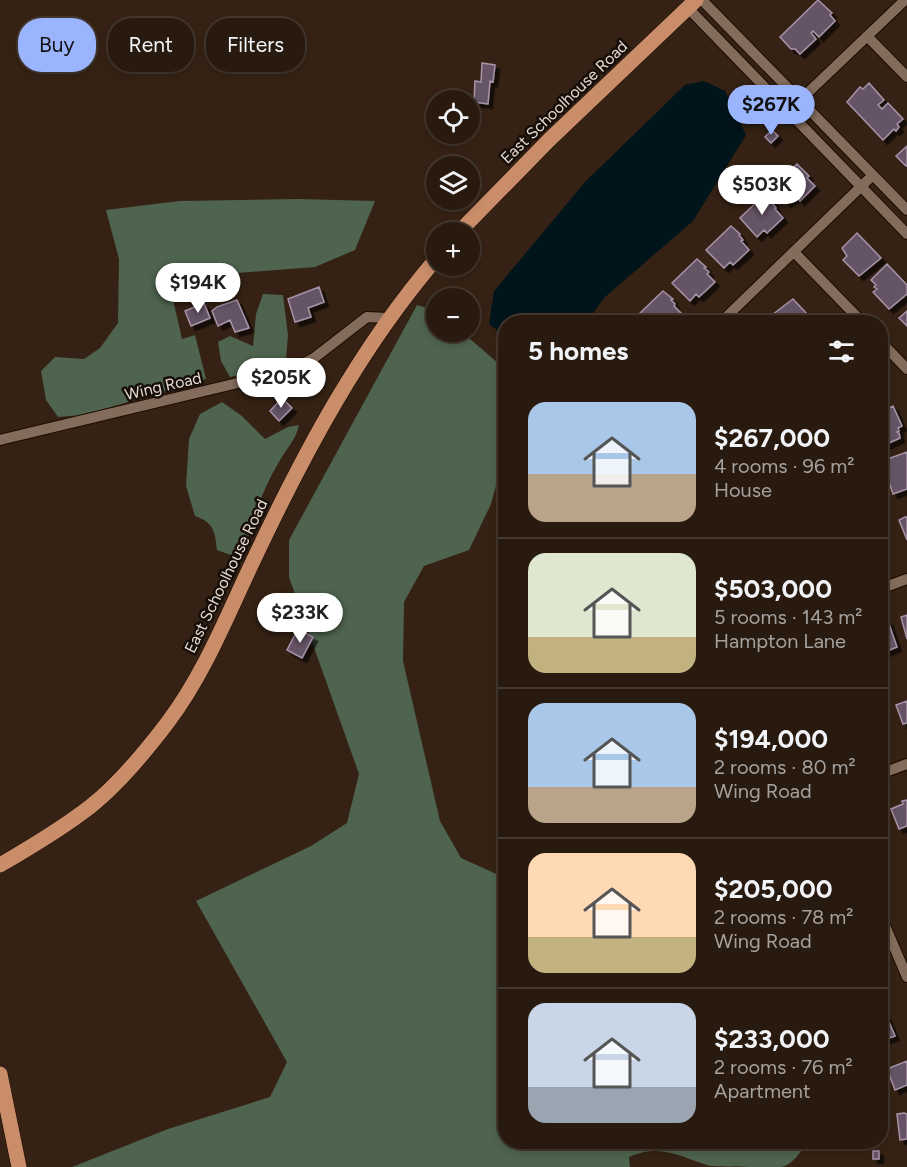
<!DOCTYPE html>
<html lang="en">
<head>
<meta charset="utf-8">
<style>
	body { margin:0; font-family:Figtree,sans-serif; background:#34271d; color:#f1f3f6; height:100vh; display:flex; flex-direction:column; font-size:22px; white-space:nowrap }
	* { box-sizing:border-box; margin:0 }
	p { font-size:20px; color:#a5a19e }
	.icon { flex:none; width:33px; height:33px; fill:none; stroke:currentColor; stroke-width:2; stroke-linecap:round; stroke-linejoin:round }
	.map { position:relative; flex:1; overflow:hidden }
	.details { position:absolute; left:498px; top:315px; width:390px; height:834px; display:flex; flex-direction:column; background:#281a0f; border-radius:24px; box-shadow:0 3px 9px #0003,0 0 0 2px #44382f }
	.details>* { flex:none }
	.guide { position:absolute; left:18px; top:18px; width:390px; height:54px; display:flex; gap:12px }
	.tools { position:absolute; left:426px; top:90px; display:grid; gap:12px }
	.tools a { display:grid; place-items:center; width:54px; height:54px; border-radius:50%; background:#281a0f; box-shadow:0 3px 9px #0003,0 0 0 2px #44382f; font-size:30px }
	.price { position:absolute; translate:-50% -51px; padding:0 14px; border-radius:21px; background:#fff; color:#222; font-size:20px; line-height:39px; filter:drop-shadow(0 2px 3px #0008) }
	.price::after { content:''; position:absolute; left:50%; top:36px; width:18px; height:14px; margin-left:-9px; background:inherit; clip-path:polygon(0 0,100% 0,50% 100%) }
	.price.on { background:#9ab5fd; color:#111 }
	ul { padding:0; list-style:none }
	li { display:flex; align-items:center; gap:18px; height:150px; padding:0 30px }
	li+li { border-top:2px solid #44382f }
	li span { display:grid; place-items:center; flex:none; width:168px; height:120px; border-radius:18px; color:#555 }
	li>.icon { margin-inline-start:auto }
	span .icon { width:72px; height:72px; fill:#fffc; stroke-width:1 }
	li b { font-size:26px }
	h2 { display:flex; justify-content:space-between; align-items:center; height:72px; padding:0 30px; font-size:26px }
	.pill { padding:0 21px; border-radius:24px; background:#281a0f; box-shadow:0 3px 9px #0003,0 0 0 2px #44382f; font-size:21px; line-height:54px }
	.pill.on { background:#9ab5fd; color:#111 }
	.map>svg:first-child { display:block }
	.forest { fill:#4e644e }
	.water { fill:#00141b }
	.building { fill:#655366; stroke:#a793a8; stroke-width:1.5; filter:url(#shadow) }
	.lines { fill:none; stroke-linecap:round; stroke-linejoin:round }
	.street-casing { stroke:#1c0b01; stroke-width:12 }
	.primary-casing { stroke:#1c0b01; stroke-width:16 }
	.street { stroke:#836c5b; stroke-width:10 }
	.primary { stroke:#c98d6a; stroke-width:15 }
	.labels { text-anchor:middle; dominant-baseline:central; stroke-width:5; stroke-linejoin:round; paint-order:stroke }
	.street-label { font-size:16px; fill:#e6d9d0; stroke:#160e08 }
</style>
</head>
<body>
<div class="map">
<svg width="907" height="1167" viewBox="0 0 907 1167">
	<defs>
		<filter id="shadow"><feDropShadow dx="4.5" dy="4.5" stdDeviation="0" flood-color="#0009"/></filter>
	</defs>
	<rect width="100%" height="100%" fill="#352214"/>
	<path class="forest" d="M298,199L375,201L355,250L315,267L199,276L172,295L182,339L195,335L206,379L84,415L58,417L46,400L41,371L55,357L84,359L100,348L118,323L119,259L106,210L179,201Z
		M263,294L283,295L288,335L286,360L269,369L230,377L221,361L218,342L230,336L253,346L256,314Z
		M417,305L436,311V332H462L505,369V453L491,504L469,550L424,566L404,602L403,661L440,821L461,858L503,877L505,876L506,1142H807C801,1151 793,1165 781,1167C773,1167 718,1167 710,1166C680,1157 662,1143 629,1157L630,1167H72L168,1129L270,1097L287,1062L196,901L311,846L347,823L359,774L289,577V540Z
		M222,402L242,416L265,439L288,427L299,425C296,440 286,449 279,462C268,480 260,499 254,519C248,535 250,543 239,558L217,550C215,531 214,523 195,516L186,486L189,439L200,414Z"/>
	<path class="water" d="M704,81L725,91L746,135L693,221L605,297L590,317V322H506L505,336L489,324L494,291L586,181L685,85Z"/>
	<path class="building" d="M818,0L832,13L830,15L835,21L819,37L813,31L811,33L816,39L800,54L795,49H791L780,37Z
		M482,63L495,65L493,82L490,81L488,104L474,102L475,81L481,82Z
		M869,83L884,100L878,105L882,109L888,103L903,119L897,124L899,127L896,131L894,129L883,140L847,102L860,87L863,89Z
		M772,130L778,136L771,143L765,137Z
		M907,146V166H906L896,156Z
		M797,164L809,176L807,178L815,186L800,201L797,197L794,199L792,198L787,203L773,187Z
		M764,195L774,202L772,203L776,208L775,209L783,218L767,233L764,230L757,237L740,218Z
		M731,226L740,234L739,235L743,240L741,241L749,250L733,265L730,262L724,268L706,250Z
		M857,233L881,258L859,276L843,260L847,256L842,248Z
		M697,259L706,267L704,268L709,272L707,274L715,282L699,297L696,294L690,301L672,283Z
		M887,264L907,285V294L889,309L873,292L877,289L874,287L876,285L871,280Z
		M319,287L324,302L308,308L311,317L295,322L288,299Z
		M663,291L673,299L671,300L675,304L674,306L682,314L674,322H645L638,315Z
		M793,299L808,315L805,319L807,321L775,322L770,318L772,315Z
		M237,300L249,328L235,332L230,320L218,326L212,311L217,307Z
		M204,303L210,318L191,326L185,311Z
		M907,311V326L899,318Z
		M282,398L292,408L279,421L270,411Z
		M893,406L902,426L898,428L899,431L897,432L899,433L900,438L880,447V409L882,412Z
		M907,452V489L893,494L882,461Z
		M905,517H907V540L899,520Z
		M907,615V639L901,617Z
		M888,621L897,647L880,654V624Z
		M298,629L313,637L302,658L287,650Z
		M907,701V723L903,724L896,705Z
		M907,800V826L899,829L891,809L903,804L902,801Z
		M883,1014L886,1015L895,1036L880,1041V1015Z
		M907,1061V1085L895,1090L887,1069Z
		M904,1113L907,1114V1139L900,1140L897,1114Z
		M873,1151H879V1159H873Z"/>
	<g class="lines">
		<g class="street-casing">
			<path id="street" d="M702,0L907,210
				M688,8L907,234
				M867,36L907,77
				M796,104L905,0
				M794,252L862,322
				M721,322L873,175
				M880,341L907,369
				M0,440L292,370L314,358L367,317L388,318
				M880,589L907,579
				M880,774L907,764
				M880,914L907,977"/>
		</g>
		<g class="primary-casing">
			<path id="primary" d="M459,232L549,140L696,0
				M0,865C31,847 63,828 91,806C120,783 146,751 168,722C206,671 228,613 255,557C305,451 360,348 436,259
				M0,1074L19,1167"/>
		</g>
		<use href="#street" class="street"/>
		<use href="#primary" class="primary"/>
	</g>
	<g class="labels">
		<g class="street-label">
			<text transform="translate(564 102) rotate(-44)">East Schoolhouse Road</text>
			<text transform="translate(163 386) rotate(-13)">Wing Road</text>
			<text transform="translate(226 576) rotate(-64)">East Schoolhouse Road</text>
		</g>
	</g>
</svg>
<div class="tools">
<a><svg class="icon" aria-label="locate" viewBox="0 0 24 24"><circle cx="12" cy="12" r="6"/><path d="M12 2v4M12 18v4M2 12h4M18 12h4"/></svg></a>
<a><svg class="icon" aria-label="layers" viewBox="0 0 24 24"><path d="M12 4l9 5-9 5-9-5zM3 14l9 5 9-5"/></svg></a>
<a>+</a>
<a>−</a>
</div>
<b class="price on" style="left:771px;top:136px">$267K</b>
<b class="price" style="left:762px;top:216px">$503K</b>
<b class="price" style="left:198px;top:314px">$194K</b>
<b class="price" style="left:281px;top:409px">$205K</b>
<b class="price" style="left:300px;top:644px">$233K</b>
<div class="guide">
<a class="pill on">Buy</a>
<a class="pill">Rent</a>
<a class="pill">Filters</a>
</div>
<section class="details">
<h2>5 homes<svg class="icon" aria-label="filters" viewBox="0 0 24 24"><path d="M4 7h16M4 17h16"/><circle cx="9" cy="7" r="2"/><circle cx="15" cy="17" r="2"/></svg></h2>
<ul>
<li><span style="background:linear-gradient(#a9c7e8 60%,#b9a48a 0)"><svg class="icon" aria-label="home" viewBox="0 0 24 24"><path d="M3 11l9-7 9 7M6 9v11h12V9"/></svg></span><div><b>$267,000</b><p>4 rooms · 96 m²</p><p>House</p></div></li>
<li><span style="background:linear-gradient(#dfe7d0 70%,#c2b280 0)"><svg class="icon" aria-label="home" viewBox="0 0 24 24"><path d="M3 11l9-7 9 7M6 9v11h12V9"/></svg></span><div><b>$503,000</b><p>5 rooms · 143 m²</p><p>Hampton Lane</p></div></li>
<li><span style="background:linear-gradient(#a9c7e8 70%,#b9a48a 0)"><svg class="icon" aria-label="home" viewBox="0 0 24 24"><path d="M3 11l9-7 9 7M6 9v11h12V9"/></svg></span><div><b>$194,000</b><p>2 rooms · 80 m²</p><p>Wing Road</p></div></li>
<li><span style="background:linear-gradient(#ffd9b3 70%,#c2b280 0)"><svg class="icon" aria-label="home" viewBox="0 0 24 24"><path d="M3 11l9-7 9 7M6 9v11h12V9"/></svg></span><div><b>$205,000</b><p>2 rooms · 78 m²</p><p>Wing Road</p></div></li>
<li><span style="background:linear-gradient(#c9d6e8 70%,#9aa5b1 0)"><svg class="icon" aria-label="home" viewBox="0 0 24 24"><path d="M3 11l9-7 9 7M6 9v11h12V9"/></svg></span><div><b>$233,000</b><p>2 rooms · 76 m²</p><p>Apartment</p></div></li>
</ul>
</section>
</div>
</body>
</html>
